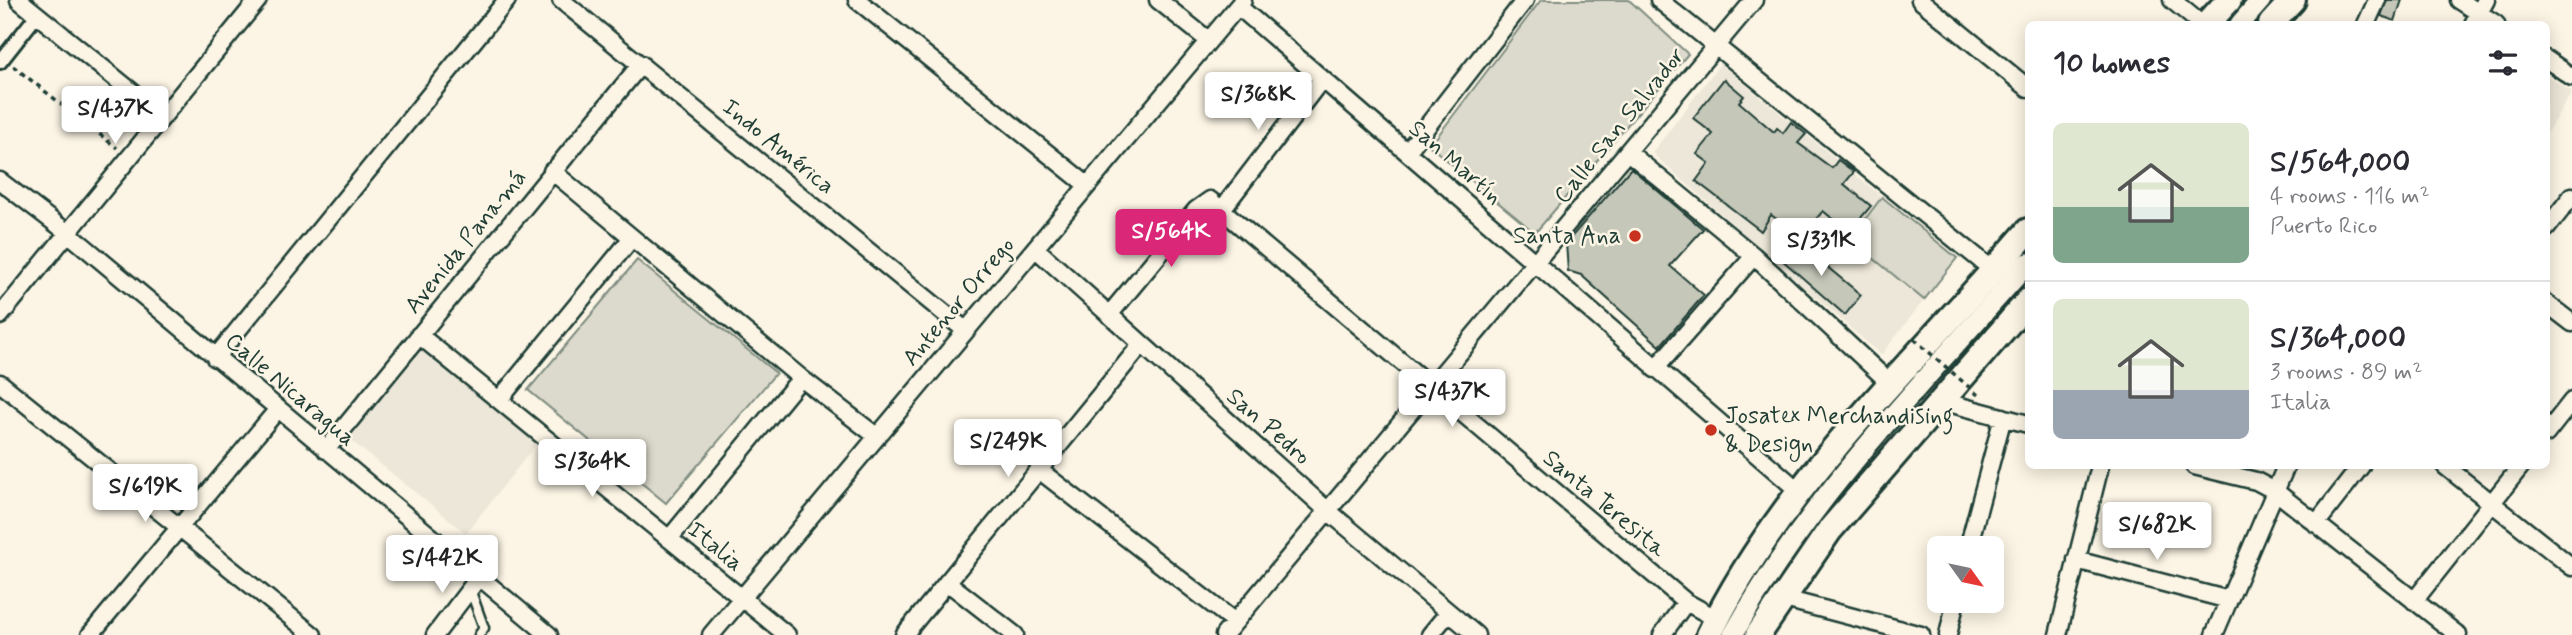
<!DOCTYPE html>
<html lang="en">
<head>
<meta charset="utf-8">
<style>
	body { margin:0; font-family:Mynerve,sans-serif; background:#f7f7f7; color:#2b2b33; height:100vh; display:flex; flex-direction:column; font-size:26px; white-space:nowrap }
	* { box-sizing:border-box; margin:0 }
	p { font-size:23px; color:#7c7c81 }
	.icon { flex:none; width:38px; height:38px; fill:none; stroke:currentColor; stroke-width:2; stroke-linecap:round; stroke-linejoin:round }
	.map { position:relative; flex:1; overflow:hidden }
	.drawer { position:absolute; left:2025px; top:21px; width:525px; height:448px; display:flex; flex-direction:column; background:#fff; border-radius:10px; box-shadow:0 4px 18px #0003 }
	.drawer>* { flex:none }
	.needle { width:46px; rotate:123deg }
	.fabs { position:absolute; left:1927px; top:536px; display:grid; gap:14px }
	.fabs a { display:grid; place-items:center; width:77px; height:77px; border-radius:10px; background:#fff; box-shadow:0 4px 18px #0003; font-size:35px }
	.price { position:absolute; translate:-50% -60px; padding:0 16px; border-radius:7px; background:#fff; color:#222; font-size:23px; line-height:46px; filter:drop-shadow(0 2px 4px #0008) }
	.price::after { content:''; position:absolute; left:50%; top:42px; width:21px; height:16px; margin-left:-10px; background:inherit; clip-path:polygon(0 0,100% 0,50% 100%) }
	.price.on { background:#db2777; color:#fff }
	ul { padding:0; list-style:none }
	li { display:flex; align-items:center; gap:21px; height:175px; padding:0 28px }
	li+li { border-top:2px solid #e1e1e2 }
	li span { display:grid; place-items:center; flex:none; width:196px; height:140px; border-radius:10px; color:#555 }
	li>.icon { margin-inline-start:auto }
	span .icon { width:84px; height:84px; fill:#fffc; stroke-width:1 }
	li b { font-size:30px }
	h2 { display:flex; justify-content:space-between; align-items:center; height:84px; padding:0 28px; font-size:30px }
	.map>svg:first-child { display:block }
	.built { fill:#ece7d8 }
	.green { fill:#dcdacc; stroke:#7e8c80; stroke-width:2 }
	.building { fill:#c5c7b9; stroke:#1f3d34; stroke-width:2 }
	.lines { fill:none; stroke-linecap:round; stroke-linejoin:round }
	.service-casing { stroke:#1f3d34; stroke-width:13 }
	.pedestrian-casing { stroke:#1f3d34; stroke-width:18 }
	.minor-casing { stroke:#1f3d34; stroke-width:21 }
	.tertiary-casing { stroke:#1f3d34; stroke-width:24 }
	.primary-casing { stroke:#1f3d34; stroke-width:30 }
	.path { stroke:#1f3d34; stroke-width:3.5; stroke-dasharray:5 5; stroke-linecap:butt }
	.service { stroke:#fcf5e5; stroke-width:8 }
	.pedestrian { stroke:#fcf5e5; stroke-width:12 }
	.minor { stroke:#fcf5e5; stroke-width:16 }
	.tertiary { stroke:#fcf5e5; stroke-width:19 }
	.primary { stroke:#fcf5e5; stroke-width:24 }
	.path-bridge { stroke:#1f3d34; stroke-width:3.5; stroke-dasharray:5 5; stroke-linecap:butt }
	.poi-dot { fill:#c8321e; stroke:#fcf5e5; stroke-width:2.5 }
	.labels { text-anchor:middle; dominant-baseline:central; stroke-width:5; stroke-linejoin:round; paint-order:stroke }
	.street-label { font-size:24px; fill:#1f3d34; stroke:#fcf5e5 }
	.poi-label { font-size:24px; fill:#1f3d34; stroke:#fcf5e5; text-anchor:end }
</style>
</head>
<body>
<div class="map">
<svg width="2572" height="635" viewBox="0 0 2572 635">
	<rect width="100%" height="100%" fill="#fcf5e5"/>
	<filter id="ink" filterUnits="userSpaceOnUse"><feTurbulence type="fractalNoise" baseFrequency=".0143" numOctaves="2"/><feDisplacementMap in="SourceGraphic" scale="14" xChannelSelector="R" yChannelSelector="G"/><feConvolveMatrix kernelMatrix="1 2 1 2 8 2 1 2 1" color-interpolation-filters="sRGB"/></filter>
	<g filter="url(#ink)">
		<path class="built" d="M1720,64L1957,258L1881,355L1652,153Z
			M2546,75L2572,92L2546,134Z
			M422,349L538,442L466,533L349,439Z"/>
		<path class="green" d="M1541,0H1629L1688,54L1535,233L1430,146Z
			M1882,197L1957,258L1924,300L1850,239Z
			M637,260L776,373L666,503L528,390Z"/>
		<path class="building" d="M2387,0H2402L2395,21L2381,16Z
			M1724,79L1744,96L1739,102L1774,132L1777,128L1783,133L1791,122L1806,134L1798,143L1832,168L1838,160L1854,172L1844,184L1871,206L1849,232L1823,211L1801,237L1771,215L1761,231L1696,181L1709,163L1697,154L1713,134L1693,118Z
			M1631,168L1703,229L1670,266L1704,295L1660,346L1581,275L1568,271L1566,243Z
			M1796,241L1861,295L1845,315L1781,259Z"/>
		<g class="lines">
			<g class="service-casing">
				<path id="service" d="M470,589L484,628L479,635"/>
			</g>
			<g class="pedestrian-casing">
				<path id="pedestrian" d="M0,62L37,15"/>
			</g>
			<g class="minor-casing">
				<path id="minor" d="M19,0L163,117
					M561,0L965,330
					M857,0L1087,185
					M1158,0L1208,40
					M1659,0L1994,271
					M1920,0L2028,88
					M2172,0L2201,24
					M2459,0L2496,24
					M1238,6L1800,492
					M2366,24L2377,0
					M2473,24L2486,0
					M2546,59L2572,77
					M1407,152L1525,0
					M1628,152L1754,256L1892,385
					M552,171L801,378L875,435
					M0,181L68,233L549,635
					M1223,208L1322,79
					M2546,229L2572,196
					M1035,248L1328,511L1476,635
					M2546,303L2572,323
					M1109,315L1196,210L1210,200L1686,602L1717,619
					M0,316L258,0
					M419,335L787,635
					M215,358L507,0
					M1655,369L1754,256
					M0,383L313,635
					M499,400L631,239
					M1941,401L2028,424
					M2546,434L2572,401
					M326,450L641,64
					M2194,466L2256,481L2275,491L2458,635
					M2445,466L2572,567
					M1039,470L1235,622
					M2316,524L2361,466
					M669,539L801,378
					M1968,548L2003,417
					M2076,560L2229,600
					M947,582L1015,635
					M1781,598L1921,635
					M2414,601L2521,466
					M90,635L278,409
					M435,635L479,577
					M711,635L1243,0
					M904,635L1141,345
					M1224,635L1754,0
					M1430,635L1448,613
					M1662,635L1686,602
					M1948,635L1956,600
					M2058,635L2100,466
					M2214,635L2286,466"/>
			</g>
			<g class="tertiary-casing">
				<path id="tertiary" d="M2240,24L2261,0
					M1733,635C1810,496 1924,382 2028,263"/>
			</g>
			<g class="primary-casing">
				<path id="primary" d="M2207,24L2229,0
					M2271,24L2293,0
					M1709,635C1784,480 1918,360 2028,231
					M1758,635L1829,531L2028,301"/>
			</g>
			<path class="path" d="M13,66L117,148"/>
			<use href="#service" class="service"/>
			<use href="#pedestrian" class="pedestrian"/>
			<use href="#minor" class="minor"/>
			<use href="#tertiary" class="tertiary"/>
			<use href="#primary" class="primary"/>
			<path class="path-bridge" d="M1914,339L1978,395"/>
		</g>
	</g>
	<g class="poi-dot">
		<circle cx="1635" cy="236" r="7"/>
		<circle cx="1711" cy="430" r="7"/>
	</g>
	<g class="labels">
		<g class="street-label">
			<text transform="translate(1620 126) rotate(-51)">Calle San Salvador</text>
			<text transform="translate(778 147) rotate(39)">Indo América</text>
			<text transform="translate(1455 163) rotate(41)">San Martín</text>
			<text transform="translate(466 242) rotate(-51)">Avenida Panamá</text>
			<text transform="translate(959 302) rotate(-50)">Antenor Orrego</text>
			<text transform="translate(290 390) rotate(40)">Calle Nicaragua</text>
			<text transform="translate(1268 427) rotate(41)">San Pedro</text>
			<text transform="translate(1604 504) rotate(40)">Santa Teresita</text>
			<text transform="translate(715 547) rotate(39)">Italia</text>
		</g>
		<g class="poi-label">
			<text x="1621" y="236">Santa Ana</text>
			<text x="1725" y="416" text-anchor="start">Josatex Merchandising<tspan x="1725" dy="28">&amp; Design</tspan></text>
		</g>
	</g>
</svg>
<div class="fabs">
<a><svg class="needle" viewBox="-14 -14 28 28"><path d="M0-13l5 13h-10z" fill="#e53935"/><path d="M0 13l5-13h-10z" fill="#7c7c81"/></svg></a>
</div>
<b class="price" style="left:1258px;top:132px">S/368K</b>
<b class="price" style="left:115px;top:146px">S/437K</b>
<b class="price on" style="left:1171px;top:269px">S/564K</b>
<b class="price" style="left:1821px;top:278px">S/331K</b>
<b class="price" style="left:1452px;top:429px">S/437K</b>
<b class="price" style="left:1008px;top:479px">S/249K</b>
<b class="price" style="left:592px;top:499px">S/364K</b>
<b class="price" style="left:145px;top:524px">S/619K</b>
<b class="price" style="left:2157px;top:562px">S/682K</b>
<b class="price" style="left:442px;top:595px">S/442K</b>
<section class="drawer">
<h2>10 homes<svg class="icon" aria-label="filters" viewBox="0 0 24 24"><path d="M4 7h16M4 17h16"/><circle cx="9" cy="7" r="2"/><circle cx="15" cy="17" r="2"/></svg></h2>
<ul>
<li><span style="background:linear-gradient(#dfe7d0 60%,#7fa58c 0)"><svg class="icon" aria-label="home" viewBox="0 0 24 24"><path d="M3 11l9-7 9 7M6 9v11h12V9"/></svg></span><div><b>S/564,000</b><p>4 rooms · 116 m²</p><p>Puerto Rico</p></div></li>
<li><span style="background:linear-gradient(#dfe7d0 65%,#9aa5b1 0)"><svg class="icon" aria-label="home" viewBox="0 0 24 24"><path d="M3 11l9-7 9 7M6 9v11h12V9"/></svg></span><div><b>S/364,000</b><p>3 rooms · 89 m²</p><p>Italia</p></div></li>
</ul>
</section>
</div>
</body>
</html>
